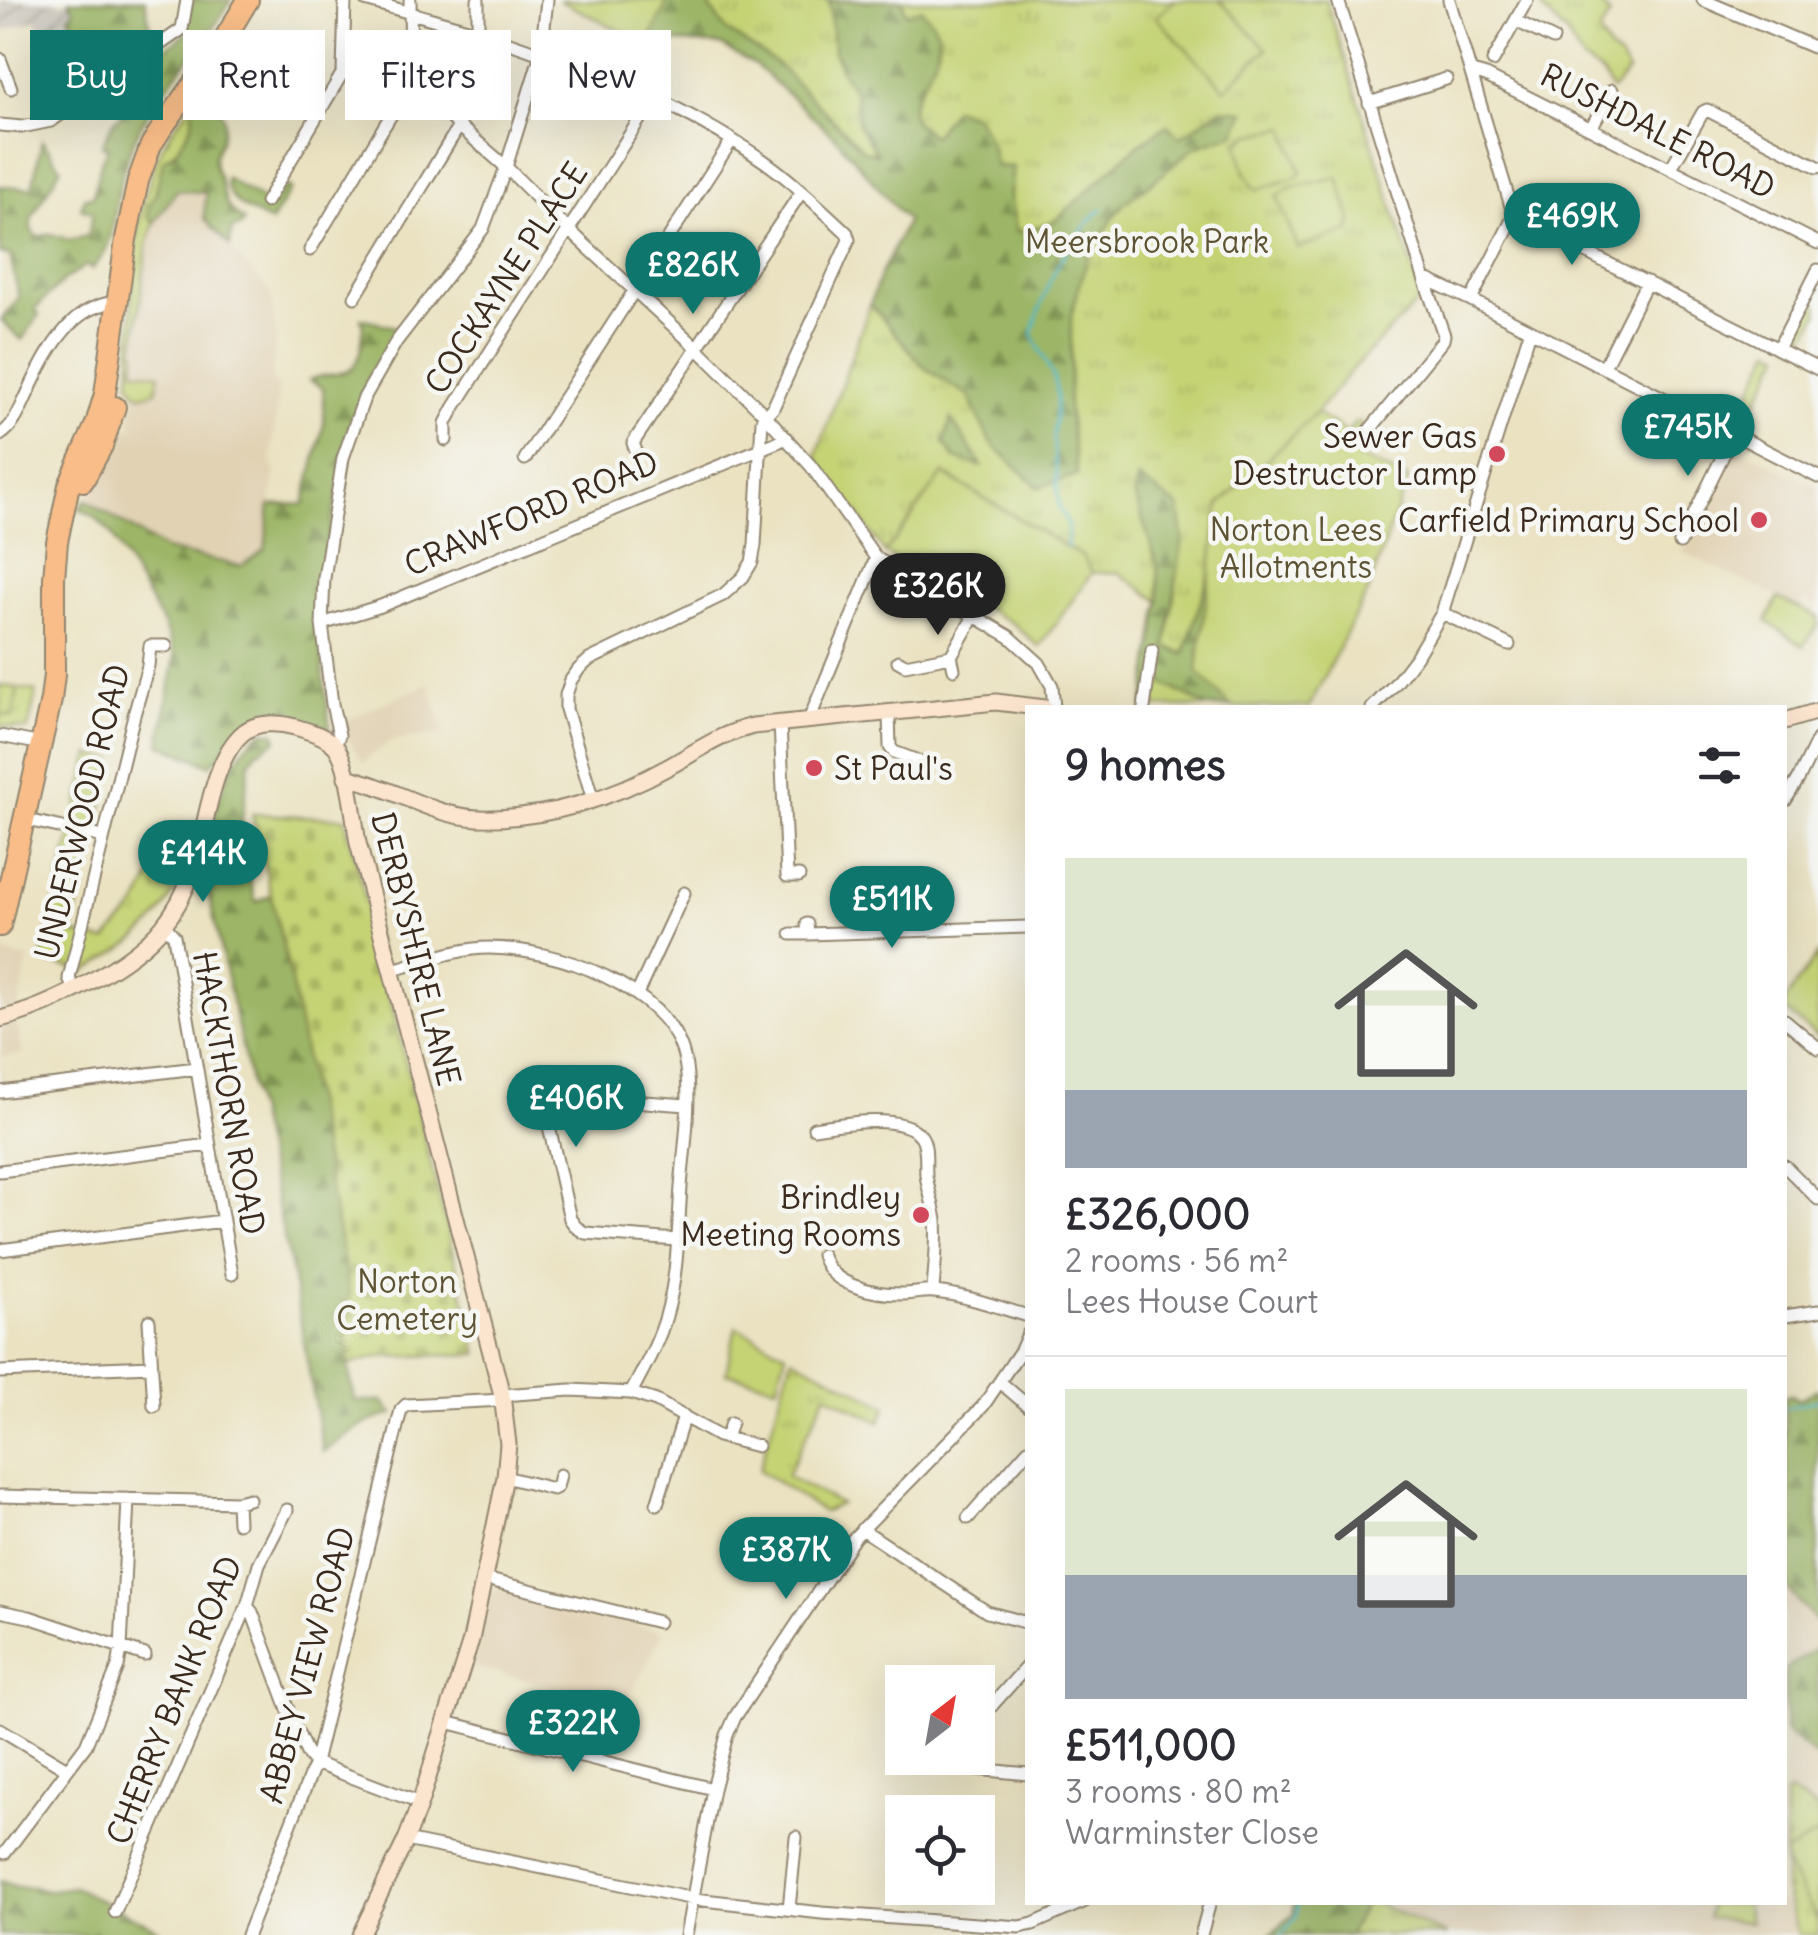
<!DOCTYPE html>
<html lang="en">
<head>
<meta charset="utf-8">
<style>
	body { margin:0; font-family:Delius,sans-serif; background:#f7f7f7; color:#2b2b33; height:100vh; display:flex; flex-direction:column; font-size:38px; white-space:nowrap }
	* { box-sizing:border-box; margin:0 }
	p { font-size:32px; color:#7c7c81 }
	.icon { flex:none; width:55px; height:55px; fill:none; stroke:currentColor; stroke-width:2; stroke-linecap:round; stroke-linejoin:round }
	.map { position:relative; flex:1; overflow:hidden }
	.details { position:absolute; left:1025px; top:705px; width:762px; height:1200px; display:flex; flex-direction:column; background:#fff; border-radius:0px; box-shadow:0 10px 40px #0002 }
	.details>* { flex:none }
	.top-card { position:absolute; left:30px; top:30px; width:845px; height:90px; display:flex; gap:20px }
	.needle { width:65px; rotate:31deg }
	.fabs { position:absolute; left:885px; top:1665px; display:grid; gap:20px }
	.fabs a { display:grid; place-items:center; width:110px; height:110px; border-radius:0px; background:#fff; box-shadow:0 10px 40px #0002; font-size:50px }
	.price { position:absolute; translate:-50% -85px; padding:0 22px; border-radius:35px; background:#0f766e; color:#fff; font-size:32px; line-height:65px; filter:drop-shadow(0 2px 5px #0008) }
	.price::after { content:''; position:absolute; left:50%; top:60px; width:30px; height:22px; margin-left:-15px; background:inherit; clip-path:polygon(0 0,100% 0,50% 100%) }
	.price.current { background:#222; color:#fff }
	ul { padding:0; list-style:none }
	li { display:grid; align-content:center; gap:20px; height:530px; padding:0 40px }
	li+li { border-top:2px solid #e1e1e2 }
	li span { display:grid; place-items:center; height:310px; border-radius:0px; color:#555 }
	li>.icon { margin-inline-start:auto }
	span .icon { width:180px; height:180px; fill:#fffc; stroke-width:1 }
	li b { font-size:42px }
	h2 { display:flex; justify-content:space-between; align-items:center; height:120px; padding:0 40px; font-size:42px }
	.tag { padding:0 35px; border-radius:0px; background:#fff; box-shadow:0 10px 40px #0002; font-size:35px; line-height:90px }
	.tag.current { background:#0f766e; color:#fff }
	.map>svg:first-child { display:block }
	.built { fill:#e1d2b4 }
	.industrial { fill:url(#industrial-furrows) }
	.grass { fill:url(#grass-tufts); stroke:#807e49; stroke-width:2.5 }
	.forest { fill:url(#forest-firs); stroke:#6c7042; stroke-width:2.5 }
	.cemetery { fill:url(#cemetery-stones); stroke:#807e49; stroke-width:2.5 }
	.garden { fill:#c5d374; stroke:#807e49; stroke-width:2.5 }
	.lines { fill:none; stroke-linecap:round; stroke-linejoin:round }
	.stream { stroke:#4dbac8; stroke-width:2.5 }
	.street-casing { stroke:#928670; stroke-width:15 }
	.secondary-casing { stroke:#928670; stroke-width:19 }
	.highway-casing { stroke:#928670; stroke-width:24 }
	.street { stroke:#fff; stroke-width:11 }
	.secondary { stroke:#fce5cf; stroke-width:15 }
	.highway { stroke:#f8bd88; stroke-width:20 }
	.poi-dot { fill:#d1495b; stroke:#f6f6f2; stroke-width:4 }
	.labels { text-anchor:middle; dominant-baseline:central; stroke-width:9; stroke-linejoin:round; paint-order:stroke }
	.street-label { font-size:32px; fill:#3b2a1e; stroke:#f6f6f2 }
	.park-label { font-size:32px; fill:#5e5434; stroke:#f6f6f2 }
	.poi-label { font-size:32px; fill:#3b2a1e; stroke:#f6f6f2; text-anchor:end }
</style>
</head>
<body>
<div class="map">
<svg width="1818" height="1935" viewBox="0 0 1818 1935">
	<defs>
		<pattern id="industrial-furrows" width="10" height="10" patternUnits="userSpaceOnUse" patternTransform="scale(2.5)"><rect width="10" height="10" fill="#c9c3b8"/><path d="M-1 1l2-2M0 10L10 0M9 11l2-2" fill="none" stroke="#a49f95"/></pattern>
		<pattern id="grass-tufts" width="24" height="20" patternUnits="userSpaceOnUse" patternTransform="scale(2.5)"><rect width="24" height="20" fill="#c5d374"/><path d="M3 7l-1-3M5 7V3M7 7l1-3M15 17l-1-3M17 17v-4M19 17l1-3" fill="none" stroke="#aab564"/></pattern>
		<pattern id="forest-firs" width="22" height="20" patternUnits="userSpaceOnUse" patternTransform="scale(2.5)"><rect width="22" height="20" fill="#9cb566"/><path d="M5 1l3.5 6h-7zM16 11l3.5 6h-7z" fill="#809353"/></pattern>
		<pattern id="cemetery-stones" width="16" height="16" patternUnits="userSpaceOnUse" patternTransform="scale(2.5)"><rect width="16" height="16" fill="#c5d374"/><path d="M2 7V4a2 2 0 0 1 4 0v3zM10 15v-3a2 2 0 0 1 4 0v3z" fill="#aab564"/></pattern>
	</defs>
	<rect width="100%" height="100%" fill="#f6f6f2"/>
	<filter id="ink" filterUnits="userSpaceOnUse"><feTurbulence type="fractalNoise" baseFrequency=".01" numOctaves="2"/><feDisplacementMap in="SourceGraphic" scale="20" xChannelSelector="R" yChannelSelector="G"/><feConvolveMatrix kernelMatrix="1 2 1 2 8 2 1 2 1" color-interpolation-filters="sRGB"/></filter>
	<filter id="wash" filterUnits="userSpaceOnUse"><feTurbulence type="fractalNoise" baseFrequency=".0048" numOctaves="4" result="noise"/><feDisplacementMap in="SourceGraphic" scale="40" xChannelSelector="R" yChannelSelector="G"/><feGaussianBlur stdDeviation="2.25" result="paint"/><feColorMatrix in="noise" values="0 0 0 0 0 0 0 0 0 0 0 0 0 0 0 0 0 1.4 0 .05"/><feComposite in="paint" operator="in"/></filter>
	<g filter="url(#wash)">
		<rect width="100%" height="100%" fill="#eae2c1"/>
		<path class="built" d="M176,190L206,193L204,218L270,292L276,338L271,382L275,383L278,394L271,460L275,472L265,549L241,566L165,550L86,500L126,426L133,429L131,413L135,392L130,380L147,245L154,223Z
			M1736,447L1818,487V607L1803,600L1800,608L1683,552Z
			M429,683L444,734L392,740L363,762L347,738L342,722Z
			M0,951L28,959L15,1026L19,1031L22,1054L0,1057L5,1089L0,1091Z
			M1785,1586L1818,1624V1648L1785,1669Z
			M492,1589L663,1632L626,1703L473,1667Z
			M1785,1732L1818,1758V1935H1447L1376,1903L1785,1902Z"/>
		<path class="industrial" d="M0,0H57L60,4L70,0L74,10L69,16L87,47L57,59L36,20L0,32Z"/>
		<path class="grass" d="M559,0H1326L1422,298L1353,368L1316,413L1219,505L1197,671L1232,707H1144L1159,601L1118,572L1092,573L1083,557L944,474L885,553L816,457L881,274L907,221L837,139L757,66L720,45L680,42L647,44Z
			M1541,0H1595L1610,15L1599,33L1610,51L1620,58L1628,72L1612,90L1602,74L1583,61L1566,33L1543,11Z
			M191,104C192,107 194,109 195,112C197,125 174,155 164,159L155,195L149,206L148,216L154,223L147,245L134,351L136,352L134,370L160,374L156,391L143,395L136,392L130,383C132,306 129,222 161,150C168,134 180,119 191,104Z
			M18,688L35,691L36,693L28,730L0,726V714L13,716Z
			M90,755L113,760L72,933L105,941L137,906L152,875L160,840L189,850C171,920 140,941 80,974V970L41,961Z
			M792,1357L887,1406L880,1422L826,1394L787,1476L840,1504L823,1512L759,1470Z
			M1787,1793C1799,1794 1807,1805 1818,1809V1935H1798L1785,1889V1795Z
			M1365,1902L1376,1903L1447,1935H1349Z
			M1710,1903H1745L1751,1922L1708,1918Z"/>
		<path class="forest" d="M69,0H145L152,37L163,50L186,34L191,0H231C205,47 161,83 138,132C130,148 124,166 120,183C111,218 119,240 92,269L86,265L62,282L35,309L39,315L22,340L1,320L19,298L10,255L0,253V186L32,188L42,141L61,167L31,219V230L37,237L50,234L70,240L88,236L93,213L81,208L85,197L93,196L102,159L109,146H102L113,122L128,109V98L140,68L129,56L79,88L64,62L87,47L69,16L74,10Z
			M667,0H708L710,8L727,31L777,64L864,151L877,154L858,125L855,92L841,71L834,52L829,1L902,0L906,14L921,9C926,15 934,22 937,29C949,60 901,100 914,120C918,126 928,132 933,136L954,108L976,116L991,144L996,166L1013,167L1010,196L1017,232L1050,223L1058,218L1138,145L1167,125L1180,137L1221,109L1245,111L1235,133L1195,147L1159,177L1123,204L1088,256L1071,316V365L1068,406L1077,475L1038,487L990,442L969,396L925,368L870,304L881,274L907,221L837,139L757,66L721,45L680,42L647,44Z
			M197,96C224,109 230,115 219,144C217,149 214,155 214,160C214,169 219,175 221,183C228,206 222,205 244,221L240,227L232,229L230,246L204,218L206,193L177,190L154,223L148,216L149,206L155,195L163,161L166,157L174,155C182,139 200,122 191,104Z
			M226,178L271,205L286,186L291,189L271,222C252,212 225,204 226,178Z
			M361,318L402,329L354,415L320,578L323,675L330,729L284,718L250,724L210,765L160,744L175,657L164,626L110,532L93,515L79,509L86,500L165,550L241,566L265,549L270,505L304,504L324,423L323,388L309,380C337,368 355,385 362,342C363,332 364,327 361,318Z
			M951,419L982,466L955,459L944,443Z
			M1138,478L1179,507L1183,538L1166,647L1184,654L1211,569L1197,671L1232,707H1208L1158,681L1154,707H1144L1159,601L1157,564L1134,493Z
			M263,731L275,733L277,740L256,752L250,762L241,827L243,857L256,902L271,895L290,975L350,1296L345,1304L348,1365L355,1401H382L393,1414C361,1422 349,1434 323,1452L293,1278L205,878L201,877C213,828 218,762 263,731Z
			M1818,1389V1624L1785,1586V1397L1792,1395L1798,1400Z
			M1818,1648V1758L1785,1732V1669Z
			M0,1881L17,1887H33L45,1891L74,1887L158,1929L157,1935H0Z
			M1294,1903V1902L1365,1903L1349,1935H1270L1293,1915Z"/>
		<path class="cemetery" d="M252,814L345,818L478,1354L377,1357L348,1365L345,1304L350,1296L290,975Z"/>
		<path class="garden" d="M559,0H668L647,44Z
			M1175,0H1219L1267,49L1225,89L1156,17Z
			M1285,127L1301,172L1297,177L1256,190L1244,170L1238,143L1249,135Z
			M1338,177L1352,223L1349,231L1298,248L1277,197L1289,188Z
			M1812,301L1818,305V314L1799,347L1791,343Z
			M1772,348L1781,353L1745,426L1736,421Z
			M1316,413L1347,433L1357,421L1373,434L1358,457L1408,479L1368,591L1309,707H1232L1197,671L1219,505Z
			M943,474L1083,557L1092,573L1039,647L1014,624L885,553Z
			M1778,598L1818,617V626L1803,646L1766,621Z
			M0,685L18,688L13,716L0,714Z
			M1818,954V1038L1785,1010V1001Z
			M736,1327L786,1353L777,1386L726,1373Z
			M1818,1834V1921L1785,1863V1853Z"/>
		<g class="lines">
			<path class="stream" d="M1067,548L1068,525L1059,507L1053,437L1057,397L1054,378L1032,334C1047,281 1062,247 1102,208
				M1785,1408L1818,1400
				M1280,1935L1296,1918L1298,1902"/>
		</g>
	</g>
	<g filter="url(#ink)">
		<g class="lines">
			<g class="street-casing">
				<path id="street" d="M365,0L478,32L541,54
					M1338,0L1424,278L1444,335L1443,340L1368,432
					M1449,0L1514,216
					M1703,0L1818,49
					M1516,21L1553,39
					M478,32V0
					M542,46C618,80 696,113 764,161C794,182 820,208 847,233L849,240L773,408L762,420L755,545L752,562L743,577L723,595L589,660L579,669L571,680L566,695V709L593,800
					M0,59L11,88
					M1493,61L1527,0
					M1472,72L1486,76L1818,243
					M411,77L459,126L506,167L569,230L697,348L766,416L811,466L876,558L1010,637L1039,663L1052,686L1054,708
					M1369,103L1446,79
					M0,125L22,127L51,121L182,29L187,0
					M1591,128L1612,90
					M1671,168L1703,112L1707,110L1818,167
					M266,202L343,72L345,0
					M1514,216L1818,369
					M310,250L391,115L411,77L410,0
					M1424,278L1471,300L1818,477
					M355,297L459,126
					M1471,300L1514,216
					M1778,349L1818,270
					M1604,367L1647,282
					M0,435C14,426 19,412 26,397C39,368 59,326 89,310C98,305 109,303 119,300
					M446,440V423L454,408L654,97
					M636,451L633,443L802,191
					M525,459L732,140
					M1680,543L1734,433
					M1442,613L1509,645
					M322,624L381,606L787,438
					M898,661L905,665L951,656
					M954,669L951,656L974,616
					M1144,708L1152,650
					M1372,708L1396,683L1416,657L1442,613L1530,331
					M889,714L890,747L894,752L926,764
					M809,720L876,558
					M780,723L787,876H799
					M0,736L42,744
					M335,746L339,735L332,704L322,624L324,578L343,458L364,398L396,342L483,229L506,167L541,54L547,0
					M1785,801L1799,778L1818,739
					M23,819L103,837
					M807,924L808,934L1028,927
					M164,925L174,936L232,1274
					M791,934H808
					M392,970C423,962 457,948 489,948C554,948 668,987 684,1057C693,1094 684,1149 681,1187C678,1230 678,1275 666,1316C658,1344 644,1368 631,1393
					M74,991L69,978L134,715L148,666L150,646H166
					M637,994L684,893
					M1785,1020L1818,1048
					M0,1092L196,1068
					M814,1128C840,1124 902,1112 921,1136C928,1146 925,1163 926,1175C928,1190 934,1205 936,1221C938,1244 934,1269 933,1292
					M1785,1166L1818,1199
					M0,1171L209,1145
					M677,1240L585,1233L576,1227L570,1219L546,1113L549,1105L562,1096L687,1105
					M0,1250L222,1221
					M822,1255C830,1286 874,1294 902,1294C913,1294 924,1291 934,1292C966,1295 997,1307 1028,1316
					M1785,1316L1818,1311
					M149,1321L154,1406
					M0,1372L152,1366
					M1000,1382L1028,1406
					M502,1395L571,1390L631,1393L656,1401L718,1436L757,1446
					M726,1438L731,1423
					M505,1477L553,1489L557,1487L560,1475
					M0,1496L237,1502L249,1499
					M237,1502L238,1523
					M657,1504L684,1416
					M968,1518L1028,1450
					M862,1529L987,1612L1028,1623
					M485,1579L658,1622
					M247,1606L252,1612L294,1725L307,1753L315,1763L420,1803
					M0,1611L29,1617L145,1655
					M978,1721L1028,1665
					M446,1722L713,1789
					M0,1729L67,1769
					M946,1758L943,1763L945,1766L1028,1774
					M406,1840L694,1899L822,1913L1020,1927L1033,1924L1083,1902
					M5,1853L86,1745L118,1667L121,1649L128,1499
					M789,1909L796,1837
					M115,1912L247,1606L259,1564L287,1510
					M247,1935L315,1763L401,1410L406,1405L503,1400
					M686,1935L713,1789L727,1735L735,1717L854,1538L983,1406L1021,1350L1028,1334
					M1201,1935L1210,1902"/>
			</g>
			<g class="secondary-casing">
				<path id="secondary" d="M1785,721L1818,711
					M346,777C391,786 431,816 478,818C545,820 613,798 670,766C701,749 718,735 753,726L996,702L1045,708
					M0,1019C48,1008 132,965 163,926C176,910 185,892 192,873C206,833 210,760 244,732C258,721 280,723 295,727C308,731 327,736 336,747C349,763 354,821 358,843L502,1395L508,1444L505,1477L471,1640L420,1803L406,1840L360,1935"/>
			</g>
			<g class="highway-casing">
				<path id="highway" d="M83,481L102,446L115,407
					M0,926L51,700L54,675V578L57,542L69,485L96,424L105,394L126,239L138,181L151,145L160,131L216,53L248,0"/>
			</g>
			<use href="#street" class="street"/>
			<use href="#secondary" class="secondary"/>
			<use href="#highway" class="highway"/>
		</g>
	</g>
	<g class="poi-dot">
		<circle cx="1497" cy="454" r="10"/>
		<circle cx="1759" cy="520" r="10"/>
		<circle cx="814" cy="768" r="10"/>
		<circle cx="921" cy="1215" r="10"/>
	</g>
	<g class="labels">
		<g class="street-label">
			<text transform="translate(1658 131) rotate(27)">RUSHDALE ROAD</text>
			<text transform="translate(506 278) rotate(-57)">COCKAYNE PLACE</text>
			<text transform="translate(531 513) rotate(-23)">CRAWFORD ROAD</text>
			<text transform="translate(82 812) rotate(-76)">UNDERWOOD ROAD</text>
			<text transform="translate(416 949) rotate(76)">DERBYSHIRE LANE</text>
			<text transform="translate(229 1093) rotate(80)">HACKTHORN ROAD</text>
			<text transform="translate(307 1665) rotate(-75)">ABBEY VIEW ROAD</text>
			<text transform="translate(174 1700) rotate(-68)">CHERRY BANK ROAD</text>
		</g>
		<g class="park-label">
			<text x="1147" y="241">Meersbrook Park</text>
			<text x="1296" y="529">Norton Lees<tspan x="1296" dy="37">Allotments</tspan></text>
			<text x="407" y="1281">Norton<tspan x="407" dy="37">Cemetery</tspan></text>
		</g>
		<g class="poi-label">
			<text x="1477" y="436">Sewer Gas<tspan x="1477" dy="37">Destructor Lamp</tspan></text>
			<text x="1739" y="520">Carfield Primary School</text>
			<text x="834" y="768" text-anchor="start">St Paul's</text>
			<text x="901" y="1197">Brindley<tspan x="901" dy="37">Meeting Rooms</tspan></text>
		</g>
	</g>
</svg>
<div class="fabs">
<a><svg class="needle" viewBox="-14 -14 28 28"><path d="M0-13l5 13h-10z" fill="#e53935"/><path d="M0 13l5-13h-10z" fill="#7c7c81"/></svg></a>
<a><svg class="icon" aria-label="locate" viewBox="0 0 24 24"><circle cx="12" cy="12" r="6"/><path d="M12 2v4M12 18v4M2 12h4M18 12h4"/></svg></a>
</div>
<b class="price" style="left:1572px;top:268px">£469K</b>
<b class="price" style="left:693px;top:317px">£826K</b>
<b class="price" style="left:1688px;top:479px">£745K</b>
<b class="price current" style="left:938px;top:638px">£326K</b>
<b class="price" style="left:203px;top:905px">£414K</b>
<b class="price" style="left:892px;top:951px">£511K</b>
<b class="price" style="left:576px;top:1150px">£406K</b>
<b class="price" style="left:786px;top:1602px">£387K</b>
<b class="price" style="left:573px;top:1775px">£322K</b>
<div class="top-card">
<a class="tag current">Buy</a>
<a class="tag">Rent</a>
<a class="tag">Filters</a>
<a class="tag">New</a>
</div>
<section class="details">
<h2>9 homes<svg class="icon" aria-label="filters" viewBox="0 0 24 24"><path d="M4 7h16M4 17h16"/><circle cx="9" cy="7" r="2"/><circle cx="15" cy="17" r="2"/></svg></h2>
<ul>
<li><span style="background:linear-gradient(#dfe7d0 75%,#9aa5b1 0)"><svg class="icon" aria-label="home" viewBox="0 0 24 24"><path d="M3 11l9-7 9 7M6 9v11h12V9"/></svg></span><div><b>£326,000</b><p>2 rooms · 56 m²</p><p>Lees House Court</p></div></li>
<li><span style="background:linear-gradient(#dfe7d0 60%,#9aa5b1 0)"><svg class="icon" aria-label="home" viewBox="0 0 24 24"><path d="M3 11l9-7 9 7M6 9v11h12V9"/></svg></span><div><b>£511,000</b><p>3 rooms · 80 m²</p><p>Warminster Close</p></div></li>
</ul>
</section>
</div>
</body>
</html>
